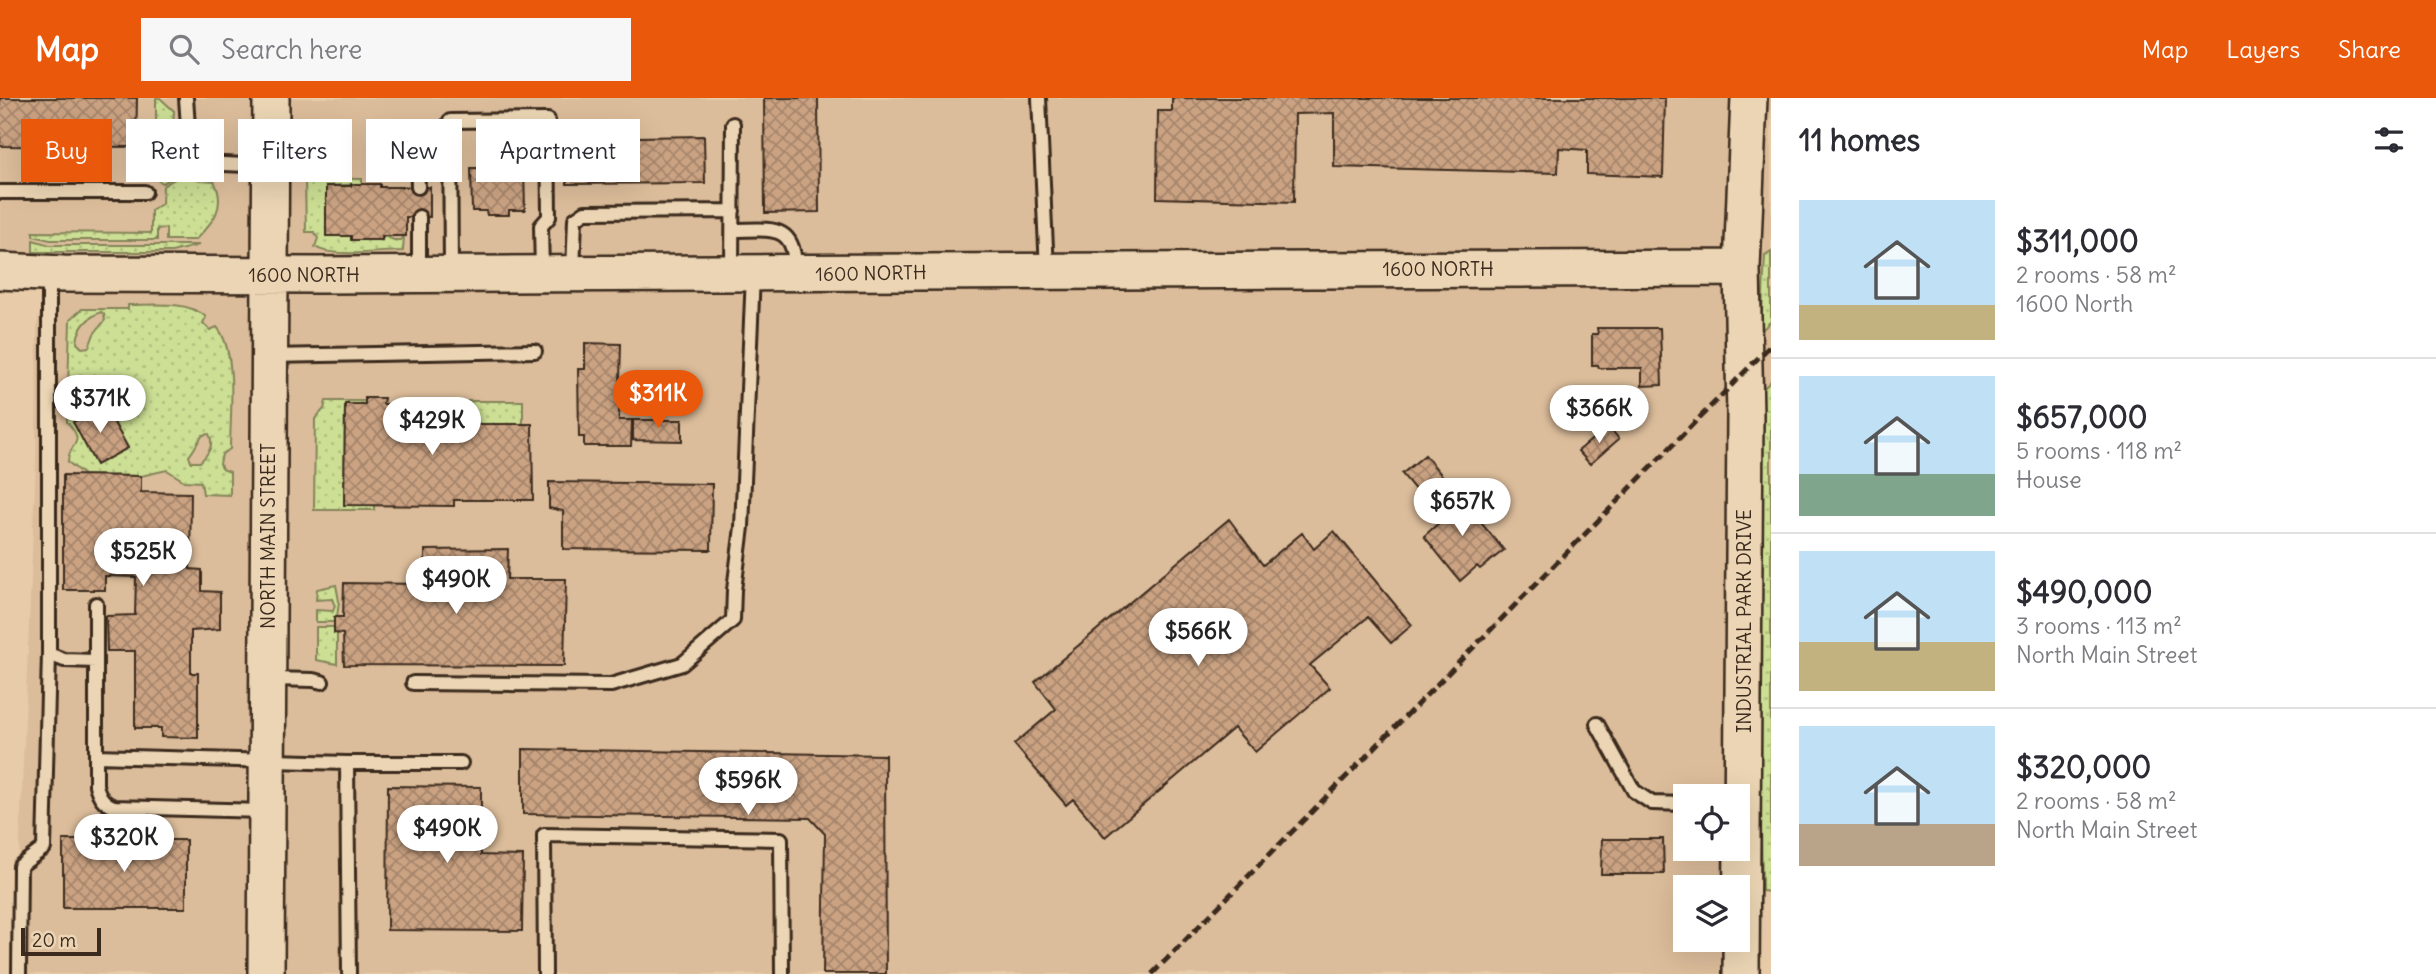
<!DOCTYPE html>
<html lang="en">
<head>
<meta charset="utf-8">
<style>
	body { margin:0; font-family:Delius,sans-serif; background:#f7f7f7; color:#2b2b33; height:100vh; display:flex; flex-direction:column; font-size:26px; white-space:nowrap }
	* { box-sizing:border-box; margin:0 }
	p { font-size:23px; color:#7c7c81 }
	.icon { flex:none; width:38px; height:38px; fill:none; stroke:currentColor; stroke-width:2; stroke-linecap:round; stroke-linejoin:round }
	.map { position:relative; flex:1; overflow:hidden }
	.side { display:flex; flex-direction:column; background:#fff; width:665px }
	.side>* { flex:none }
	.top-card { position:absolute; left:21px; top:21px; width:665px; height:63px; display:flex; gap:14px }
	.tools { position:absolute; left:1673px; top:686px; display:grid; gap:14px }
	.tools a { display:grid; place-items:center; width:77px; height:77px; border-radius:0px; background:#fff; box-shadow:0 7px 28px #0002; font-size:35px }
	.scale { position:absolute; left:21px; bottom:18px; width:80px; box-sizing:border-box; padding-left:7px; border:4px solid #3b2a1e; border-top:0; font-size:19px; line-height:24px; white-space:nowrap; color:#3b2a1e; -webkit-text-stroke:5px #ebd5b4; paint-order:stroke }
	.price { position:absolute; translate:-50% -60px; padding:0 16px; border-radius:24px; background:#fff; color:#222; font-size:23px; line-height:46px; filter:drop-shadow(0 2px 4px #0008) }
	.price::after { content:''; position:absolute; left:50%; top:42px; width:21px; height:16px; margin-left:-10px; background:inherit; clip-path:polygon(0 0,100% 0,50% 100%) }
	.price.on { background:#ea580c; color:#fff }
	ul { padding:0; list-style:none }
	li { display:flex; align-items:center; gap:21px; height:175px; padding:0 28px }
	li+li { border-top:2px solid #e1e1e2 }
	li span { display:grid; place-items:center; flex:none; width:196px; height:140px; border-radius:0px; color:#555 }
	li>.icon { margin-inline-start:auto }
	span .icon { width:84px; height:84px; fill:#fffc; stroke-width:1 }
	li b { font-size:30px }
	h2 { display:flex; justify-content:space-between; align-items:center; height:84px; padding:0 28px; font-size:30px }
	.tag { padding:0 24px; border-radius:0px; background:#fff; box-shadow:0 7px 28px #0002; font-size:24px; line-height:63px }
	.tag.on { background:#ea580c; color:#fff }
	header { display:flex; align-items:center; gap:42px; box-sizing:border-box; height:98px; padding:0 35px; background:#ea580c; color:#fff }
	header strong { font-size:33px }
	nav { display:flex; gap:38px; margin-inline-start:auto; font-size:24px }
	.search { width:490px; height:63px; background:#f7f7f7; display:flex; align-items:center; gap:18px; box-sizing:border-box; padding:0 24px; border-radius:0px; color:#7c7c81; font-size:26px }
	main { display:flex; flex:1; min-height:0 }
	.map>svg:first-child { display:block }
	.built { fill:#dcbd9b; fill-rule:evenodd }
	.grass { fill:url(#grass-dots); stroke:#848459; stroke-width:2; fill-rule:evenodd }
	.building { fill:url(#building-cross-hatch); stroke:#3b2a1e; stroke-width:2 }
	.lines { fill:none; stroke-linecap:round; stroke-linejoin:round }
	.lane-casing { stroke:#3b2a1e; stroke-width:18 }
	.secondary-casing { stroke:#3b2a1e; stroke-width:40 }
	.path { stroke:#3b2a1e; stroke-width:4.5; stroke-dasharray:7 5; stroke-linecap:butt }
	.lane { stroke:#ebd5b4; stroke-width:12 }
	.secondary { stroke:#ebd5b4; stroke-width:35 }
	.rail { stroke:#3b2a1e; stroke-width:5; stroke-dasharray:10 5; stroke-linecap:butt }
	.labels { text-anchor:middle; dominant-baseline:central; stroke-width:6; stroke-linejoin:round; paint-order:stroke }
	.street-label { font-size:19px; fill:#3b2a1e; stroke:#ebd5b4 }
</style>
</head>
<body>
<header>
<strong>Map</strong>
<div class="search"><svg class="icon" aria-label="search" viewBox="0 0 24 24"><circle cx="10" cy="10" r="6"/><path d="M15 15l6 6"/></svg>Search here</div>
<nav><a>Map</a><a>Layers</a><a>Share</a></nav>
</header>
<main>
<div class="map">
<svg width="1771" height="876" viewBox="0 0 1771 876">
	<defs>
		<pattern id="grass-dots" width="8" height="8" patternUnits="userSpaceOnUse" patternTransform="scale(1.75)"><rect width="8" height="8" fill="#ccdf94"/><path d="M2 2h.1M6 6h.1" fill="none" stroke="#b0c07f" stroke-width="1.8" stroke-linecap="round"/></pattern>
		<pattern id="building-cross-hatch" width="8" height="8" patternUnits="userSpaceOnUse" patternTransform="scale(1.75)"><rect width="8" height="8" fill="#cba383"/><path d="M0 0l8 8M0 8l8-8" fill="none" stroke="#a6856b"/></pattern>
	</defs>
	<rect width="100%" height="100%" fill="#e8ccaa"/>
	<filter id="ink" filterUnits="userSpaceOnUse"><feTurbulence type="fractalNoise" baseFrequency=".0143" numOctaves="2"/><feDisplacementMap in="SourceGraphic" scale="14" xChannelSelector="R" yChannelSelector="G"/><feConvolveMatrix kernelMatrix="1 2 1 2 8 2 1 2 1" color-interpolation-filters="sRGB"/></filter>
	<g filter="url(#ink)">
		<path class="built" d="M0,0H1771V421L1760,876H14L36,361L37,226L56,158L0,157ZM1685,698H1738V751H1685ZM1685,789H1738V842H1685Z"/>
		<path class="grass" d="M156,0H160L174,13C173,33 168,58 183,74L163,85L156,81Z
			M185,75L198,82L214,83C227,109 213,124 195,142H166V130L157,131V142H50L33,138V134L151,135V112L162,106L163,88Z
			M305,80L362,81V86L326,88L327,138H351V142H382L384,138L394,142H401L404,138L403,153C383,153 331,160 315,149L318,140L314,134H306Z
			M33,142L50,147H199L172,154H33Z
			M1771,154V223L1761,233L1765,158Z
			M128,207C152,207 187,202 206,219L203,225L210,232L217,229C238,254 230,319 230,351L222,356L220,366L222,371L230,374V397L203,396L201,384L184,383L167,372L141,378L84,377L68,364C68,344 88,347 67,324L70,222L82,211H128ZM101,214L104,216L105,222L94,236L89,249L82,250L77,245C78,229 87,220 101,214ZM104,307L128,349L96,367L73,324ZM209,336C215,347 208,356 200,364H191L189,358C195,351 197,344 203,337Z
			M1771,283V794L1762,793L1756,409L1759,295Z
			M326,303H365V306L345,307L344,406H374V412H314L315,321L324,311Z
			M468,303H523V326H466Z
			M336,487L339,503L337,519H334V524H316V512L333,513L335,508L332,501L316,502L317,491Z
			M316,529H334V535H337V566L316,562Z"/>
		<path class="building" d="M0,0H137L136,49L0,48Z
			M764,0H818L819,114L765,115Z
			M1172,0H1665L1663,79L1587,76V52L1559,50L1558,75L1334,69V15L1295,16L1294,104L1157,100L1158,13H1172Z
			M704,38L705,85L567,86V40Z
			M471,70H524L525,112H509V117H487L486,113H472Z
			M351,86H380V89H430V119H406V138H382V142H351V138H326V88H351Z
			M1597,230H1660L1662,287L1642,288V270H1599L1598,267H1592V236H1598Z
			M585,245L621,246L619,322H632L631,348H584V339H579L578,271H585Z
			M365,300H384L383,306H460V326H532L533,402H454V408L344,407L345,306H365Z
			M104,307L128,350L96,367L73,324Z
			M633,322H682V343L633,342Z
			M1608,328L1619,341L1590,366L1578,353Z
			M1425,357L1445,381L1422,400L1402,376Z
			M63,377L141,378V394L191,395L190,471L202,472V493L220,494V531L191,533V575H198V640L161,639V630H135V553H107L106,518L135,517L136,479L105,478V492H63Z
			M549,384L712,386L711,452L563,451V413L549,410Z
			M1455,394L1504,452L1480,471L1477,468L1460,483L1424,438L1441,423L1433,413Z
			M1229,421L1263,467L1302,435L1314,451L1334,433L1412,527L1391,545L1368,519L1310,567L1330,590L1255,654L1234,630L1105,739L1073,701L1066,707L1014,646L1056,611L1035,584Z
			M508,451L507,481H566L564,568L344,567L343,536L334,535V519H343L344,485L425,486V452Z
			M523,651L885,657L886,876H823L825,736L810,720L523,716Z
			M388,688L481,689V757L523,758L522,833L387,832Z
			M1602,741H1663L1664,776H1601Z
			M63,742H186V810H63Z"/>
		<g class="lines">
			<g class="lane-casing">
				<path id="lane" d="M186,0L190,57L200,65L269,68
					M1039,0L1047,172
					M274,33H307
					M416,33L418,89
					M0,94H145
					M419,119V173
					M733,132C769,132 795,124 795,171
					M732,172L733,26
					M451,173L450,23L548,22L549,119L541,128L542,173
					M573,174L575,121L585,114L733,113
					M49,178V556L64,562L96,563
					M270,258L535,253
					M96,506V687C99,698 103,705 114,709L266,713
					M271,581L313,582L322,584
					M413,585L611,587L682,566L733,522L734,492L742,429L753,177
					M1597,626L1634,693L1652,705L1685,706
					M96,658L347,665H461
					M347,665L349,876
					M19,876L20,768L44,750L49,556
					M545,876L544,737L781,741L782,876"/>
			</g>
			<g class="secondary-casing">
				<path id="secondary" d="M0,173L63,176L317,177L1742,170
					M266,876L271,0
					M1741,876L1745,317L1742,170L1749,0"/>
			</g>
			<path class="path" d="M391,73L392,51"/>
			<use href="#lane" class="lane"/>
			<use href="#secondary" class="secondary"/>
			<path class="rail" d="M1152,876L1771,247"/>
		</g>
	</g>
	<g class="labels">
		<g class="street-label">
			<text x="1438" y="171">1600 NORTH</text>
			<text transform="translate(871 175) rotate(-1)">1600 NORTH</text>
			<text x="304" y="177">1600 NORTH</text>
			<text transform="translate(268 438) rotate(-90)">NORTH MAIN STREET</text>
			<text transform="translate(1744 523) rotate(-90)">INDUSTRIAL PARK DRIVE</text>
		</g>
	</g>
</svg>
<div class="tools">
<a><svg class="icon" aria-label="locate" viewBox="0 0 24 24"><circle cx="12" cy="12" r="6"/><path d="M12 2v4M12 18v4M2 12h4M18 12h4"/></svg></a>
<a><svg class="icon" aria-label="layers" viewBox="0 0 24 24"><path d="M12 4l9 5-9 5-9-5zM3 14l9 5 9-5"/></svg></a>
</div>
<div class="scale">20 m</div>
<b class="price on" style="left:658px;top:332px">$311K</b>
<b class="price" style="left:100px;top:337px">$371K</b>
<b class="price" style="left:1599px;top:347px">$366K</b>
<b class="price" style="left:432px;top:359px">$429K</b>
<b class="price" style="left:1462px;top:440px">$657K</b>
<b class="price" style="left:143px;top:490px">$525K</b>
<b class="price" style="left:456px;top:518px">$490K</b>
<b class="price" style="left:1198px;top:570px">$566K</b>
<b class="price" style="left:748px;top:719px">$596K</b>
<b class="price" style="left:447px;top:767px">$490K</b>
<b class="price" style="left:124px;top:776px">$320K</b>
<div class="top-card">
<a class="tag on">Buy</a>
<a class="tag">Rent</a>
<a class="tag">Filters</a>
<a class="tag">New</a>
<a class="tag">Apartment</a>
</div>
</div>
<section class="side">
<h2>11 homes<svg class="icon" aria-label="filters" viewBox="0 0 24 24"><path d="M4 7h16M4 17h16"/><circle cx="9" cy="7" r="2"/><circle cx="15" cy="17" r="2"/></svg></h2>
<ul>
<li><span style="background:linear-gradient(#bfe0f5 75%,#c2b280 0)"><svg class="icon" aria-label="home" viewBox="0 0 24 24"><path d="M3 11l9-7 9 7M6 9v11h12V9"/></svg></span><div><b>$311,000</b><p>2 rooms · 58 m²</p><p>1600 North</p></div></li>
<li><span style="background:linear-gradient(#bfe0f5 70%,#7fa58c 0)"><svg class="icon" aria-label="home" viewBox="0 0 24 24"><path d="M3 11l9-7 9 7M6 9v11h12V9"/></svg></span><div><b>$657,000</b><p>5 rooms · 118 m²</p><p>House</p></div></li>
<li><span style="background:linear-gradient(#bfe0f5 65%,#c2b280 0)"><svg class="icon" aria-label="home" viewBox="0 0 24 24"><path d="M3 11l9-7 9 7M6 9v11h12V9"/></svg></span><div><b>$490,000</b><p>3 rooms · 113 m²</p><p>North Main Street</p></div></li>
<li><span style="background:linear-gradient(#bfe0f5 70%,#b9a48a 0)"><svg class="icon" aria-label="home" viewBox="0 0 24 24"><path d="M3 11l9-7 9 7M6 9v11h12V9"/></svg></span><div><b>$320,000</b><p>2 rooms · 58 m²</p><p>North Main Street</p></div></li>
</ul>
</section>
</main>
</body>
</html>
